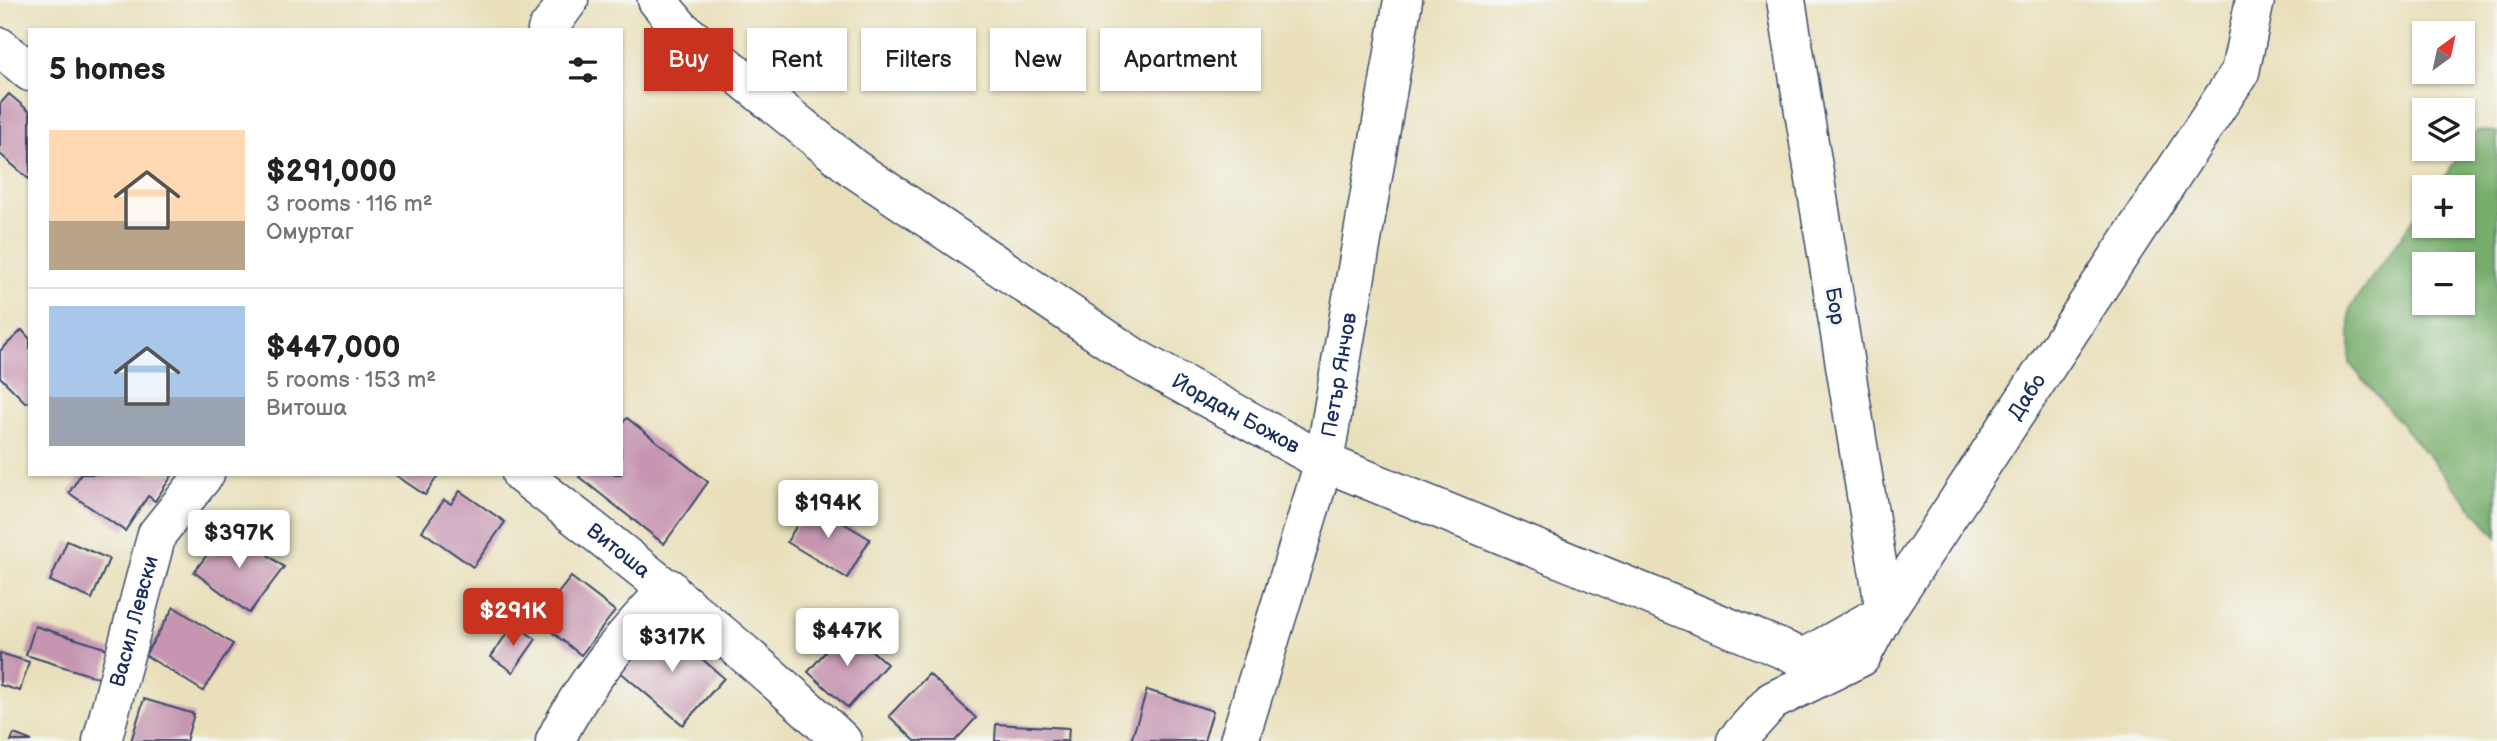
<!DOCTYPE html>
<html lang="en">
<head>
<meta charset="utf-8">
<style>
	body { margin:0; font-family:"Balsamiq Sans",sans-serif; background:#f6f6f6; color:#202124; height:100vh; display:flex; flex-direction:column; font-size:26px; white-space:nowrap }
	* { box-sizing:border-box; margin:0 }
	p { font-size:23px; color:#757577 }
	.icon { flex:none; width:38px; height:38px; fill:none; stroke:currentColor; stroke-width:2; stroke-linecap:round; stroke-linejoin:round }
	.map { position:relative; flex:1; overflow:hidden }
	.panel { position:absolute; left:28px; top:28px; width:595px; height:448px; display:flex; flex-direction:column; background:#fff; border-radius:0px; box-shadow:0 2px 5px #0004 }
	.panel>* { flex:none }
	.top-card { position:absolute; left:644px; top:28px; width:665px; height:63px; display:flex; gap:14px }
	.needle { width:46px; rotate:33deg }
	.fabs { position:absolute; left:2412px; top:21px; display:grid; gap:14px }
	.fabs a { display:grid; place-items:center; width:63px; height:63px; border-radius:0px; background:#fff; box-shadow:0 2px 5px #0004; font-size:35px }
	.price { position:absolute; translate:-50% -60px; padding:0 16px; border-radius:7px; background:#fff; color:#222; font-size:23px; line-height:46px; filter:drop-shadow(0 2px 4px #0008) }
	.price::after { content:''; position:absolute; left:50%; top:42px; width:21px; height:16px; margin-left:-10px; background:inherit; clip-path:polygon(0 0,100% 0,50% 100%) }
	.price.selected { background:#c8321e; color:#fff }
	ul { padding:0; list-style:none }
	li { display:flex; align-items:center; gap:21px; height:175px; padding:0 21px }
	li+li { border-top:2px solid #e0e0e0 }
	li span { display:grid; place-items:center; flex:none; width:196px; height:140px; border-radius:0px; color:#555 }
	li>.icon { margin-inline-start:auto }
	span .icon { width:84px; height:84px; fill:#fffc; stroke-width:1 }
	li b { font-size:30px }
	h2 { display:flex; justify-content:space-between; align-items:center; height:84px; padding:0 21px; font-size:30px }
	.chip { padding:0 24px; border-radius:0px; background:#fff; box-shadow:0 2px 5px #0004; font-size:24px; line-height:63px }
	.chip.selected { background:#c8321e; color:#fff }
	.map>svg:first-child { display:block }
	.forest { fill:#77ae6c; stroke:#496e65; stroke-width:2; fill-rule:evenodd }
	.building { fill:#c695b1 }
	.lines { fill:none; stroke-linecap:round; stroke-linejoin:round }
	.street-casing { stroke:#3a4a6c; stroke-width:41 }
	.street { stroke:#fff; stroke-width:38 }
	.labels { text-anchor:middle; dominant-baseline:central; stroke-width:6; stroke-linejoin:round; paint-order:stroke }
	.street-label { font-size:21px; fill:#1b2f5e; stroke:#f6f6f2 }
</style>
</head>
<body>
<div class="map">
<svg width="2497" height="741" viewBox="0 0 2497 741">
	<rect width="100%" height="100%" fill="#f6f6f2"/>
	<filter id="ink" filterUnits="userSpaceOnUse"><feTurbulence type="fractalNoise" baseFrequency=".0143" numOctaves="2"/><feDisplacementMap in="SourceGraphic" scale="14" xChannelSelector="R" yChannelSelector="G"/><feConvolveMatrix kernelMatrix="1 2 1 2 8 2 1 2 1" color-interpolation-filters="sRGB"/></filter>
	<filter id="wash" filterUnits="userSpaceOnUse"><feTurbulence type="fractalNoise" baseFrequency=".00686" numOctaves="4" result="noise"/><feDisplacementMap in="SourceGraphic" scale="28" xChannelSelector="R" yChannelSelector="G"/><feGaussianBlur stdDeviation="1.57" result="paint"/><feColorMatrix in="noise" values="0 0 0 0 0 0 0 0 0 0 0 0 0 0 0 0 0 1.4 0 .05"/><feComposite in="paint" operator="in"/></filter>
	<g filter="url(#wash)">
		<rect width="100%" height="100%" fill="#e9e0bb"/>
		<path class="forest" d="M2477,131L2497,132V537L2350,364V308L2424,205V226H2462V187H2437ZM2424,264H2462V303H2424Z"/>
		<g id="blocks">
			<path class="building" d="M9,94L30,112V180L0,154V104Z
				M22,330L30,339V400L26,403L0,377V351Z
				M627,418L708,482L664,544L579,477L582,474H621V424Z
				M81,474H173L155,501L148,496L125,531L69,493Z
				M394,474H439L425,495Z
				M460,491L505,522L473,567L422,531L444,500L451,504Z
				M810,503L870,539L847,578L787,542Z
				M229,526L284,567L249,613L194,572Z
				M67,541L109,559L92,599L50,581Z
				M571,577L615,611L581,655L537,620Z
				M174,607L233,644L203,691L145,655Z
				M661,623L724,678L683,725L619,671Z
				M513,624L536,639L513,672L491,657Z
				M35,626L111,650L102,679L26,655Z
				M846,628L887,664L848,708L808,672Z
				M0,653L29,662L20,691L0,685Z
				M929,674L976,718L955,741H915L889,716Z
				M1147,690L1213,711L1204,741H1131Z
				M144,699L194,714L186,741H131Z
				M996,724L1069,728L1068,741H995Z
				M14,734L32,741H11Z"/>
		</g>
	</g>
	<g filter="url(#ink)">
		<use href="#blocks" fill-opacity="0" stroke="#3a4a6c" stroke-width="2"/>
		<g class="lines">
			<g class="street-casing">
				<g id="street">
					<path id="s1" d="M657,0L681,29L853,168L1135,358L1324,462L1804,658L1885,612L1786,0"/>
					<path d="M547,30L569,0"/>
					<path d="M0,47L30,72"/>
					<path id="s2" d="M521,474C632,560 740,645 842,741"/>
					<path id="s3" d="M102,741L157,534L205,474"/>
					<path d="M555,741C583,683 624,635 669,588"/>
					<path id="s4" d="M1239,741L1324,462L1403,0"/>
					<path id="s5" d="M1736,741L1772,701L1861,657L1885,612L2240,72L2255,0"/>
				</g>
			</g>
			<use href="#street" class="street"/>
		</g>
	</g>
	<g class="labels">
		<g class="street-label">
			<text transform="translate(1835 306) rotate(81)">Бор</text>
			<text stroke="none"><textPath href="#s4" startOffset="380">Петър Янчов</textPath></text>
			<text stroke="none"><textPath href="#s5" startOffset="462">Дабо</textPath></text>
			<text stroke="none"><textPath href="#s1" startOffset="714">Йордан Божов</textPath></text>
			<text stroke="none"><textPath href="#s2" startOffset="124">Витоша</textPath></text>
			<text stroke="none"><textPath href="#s3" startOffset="124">Васил Левски</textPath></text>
		</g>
	</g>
</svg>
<div class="fabs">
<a><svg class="needle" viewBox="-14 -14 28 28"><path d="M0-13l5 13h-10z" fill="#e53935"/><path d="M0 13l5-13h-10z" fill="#757577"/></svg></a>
<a><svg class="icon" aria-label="layers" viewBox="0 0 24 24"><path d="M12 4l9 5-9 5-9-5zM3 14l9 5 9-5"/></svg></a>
<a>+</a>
<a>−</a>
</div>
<b class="price" style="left:828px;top:540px">$194K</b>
<b class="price" style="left:239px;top:570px">$397K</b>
<b class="price selected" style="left:513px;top:648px">$291K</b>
<b class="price" style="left:847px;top:668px">$447K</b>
<b class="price" style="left:672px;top:674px">$317K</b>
<div class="top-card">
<a class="chip selected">Buy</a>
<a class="chip">Rent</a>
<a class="chip">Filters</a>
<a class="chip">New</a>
<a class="chip">Apartment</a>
</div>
<section class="panel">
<h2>5 homes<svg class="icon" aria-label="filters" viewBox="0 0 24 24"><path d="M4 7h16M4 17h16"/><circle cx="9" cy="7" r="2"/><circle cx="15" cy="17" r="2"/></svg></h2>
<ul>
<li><span style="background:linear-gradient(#ffd9b3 65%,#b9a48a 0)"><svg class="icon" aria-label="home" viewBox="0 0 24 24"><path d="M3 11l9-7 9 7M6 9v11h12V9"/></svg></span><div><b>$291,000</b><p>3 rooms · 116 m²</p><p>Омуртаг</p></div></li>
<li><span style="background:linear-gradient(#a9c7e8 65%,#9aa5b1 0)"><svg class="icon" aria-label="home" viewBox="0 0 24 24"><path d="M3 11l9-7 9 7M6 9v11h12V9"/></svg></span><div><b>$447,000</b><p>5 rooms · 153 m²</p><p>Витоша</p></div></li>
</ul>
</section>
</div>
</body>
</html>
